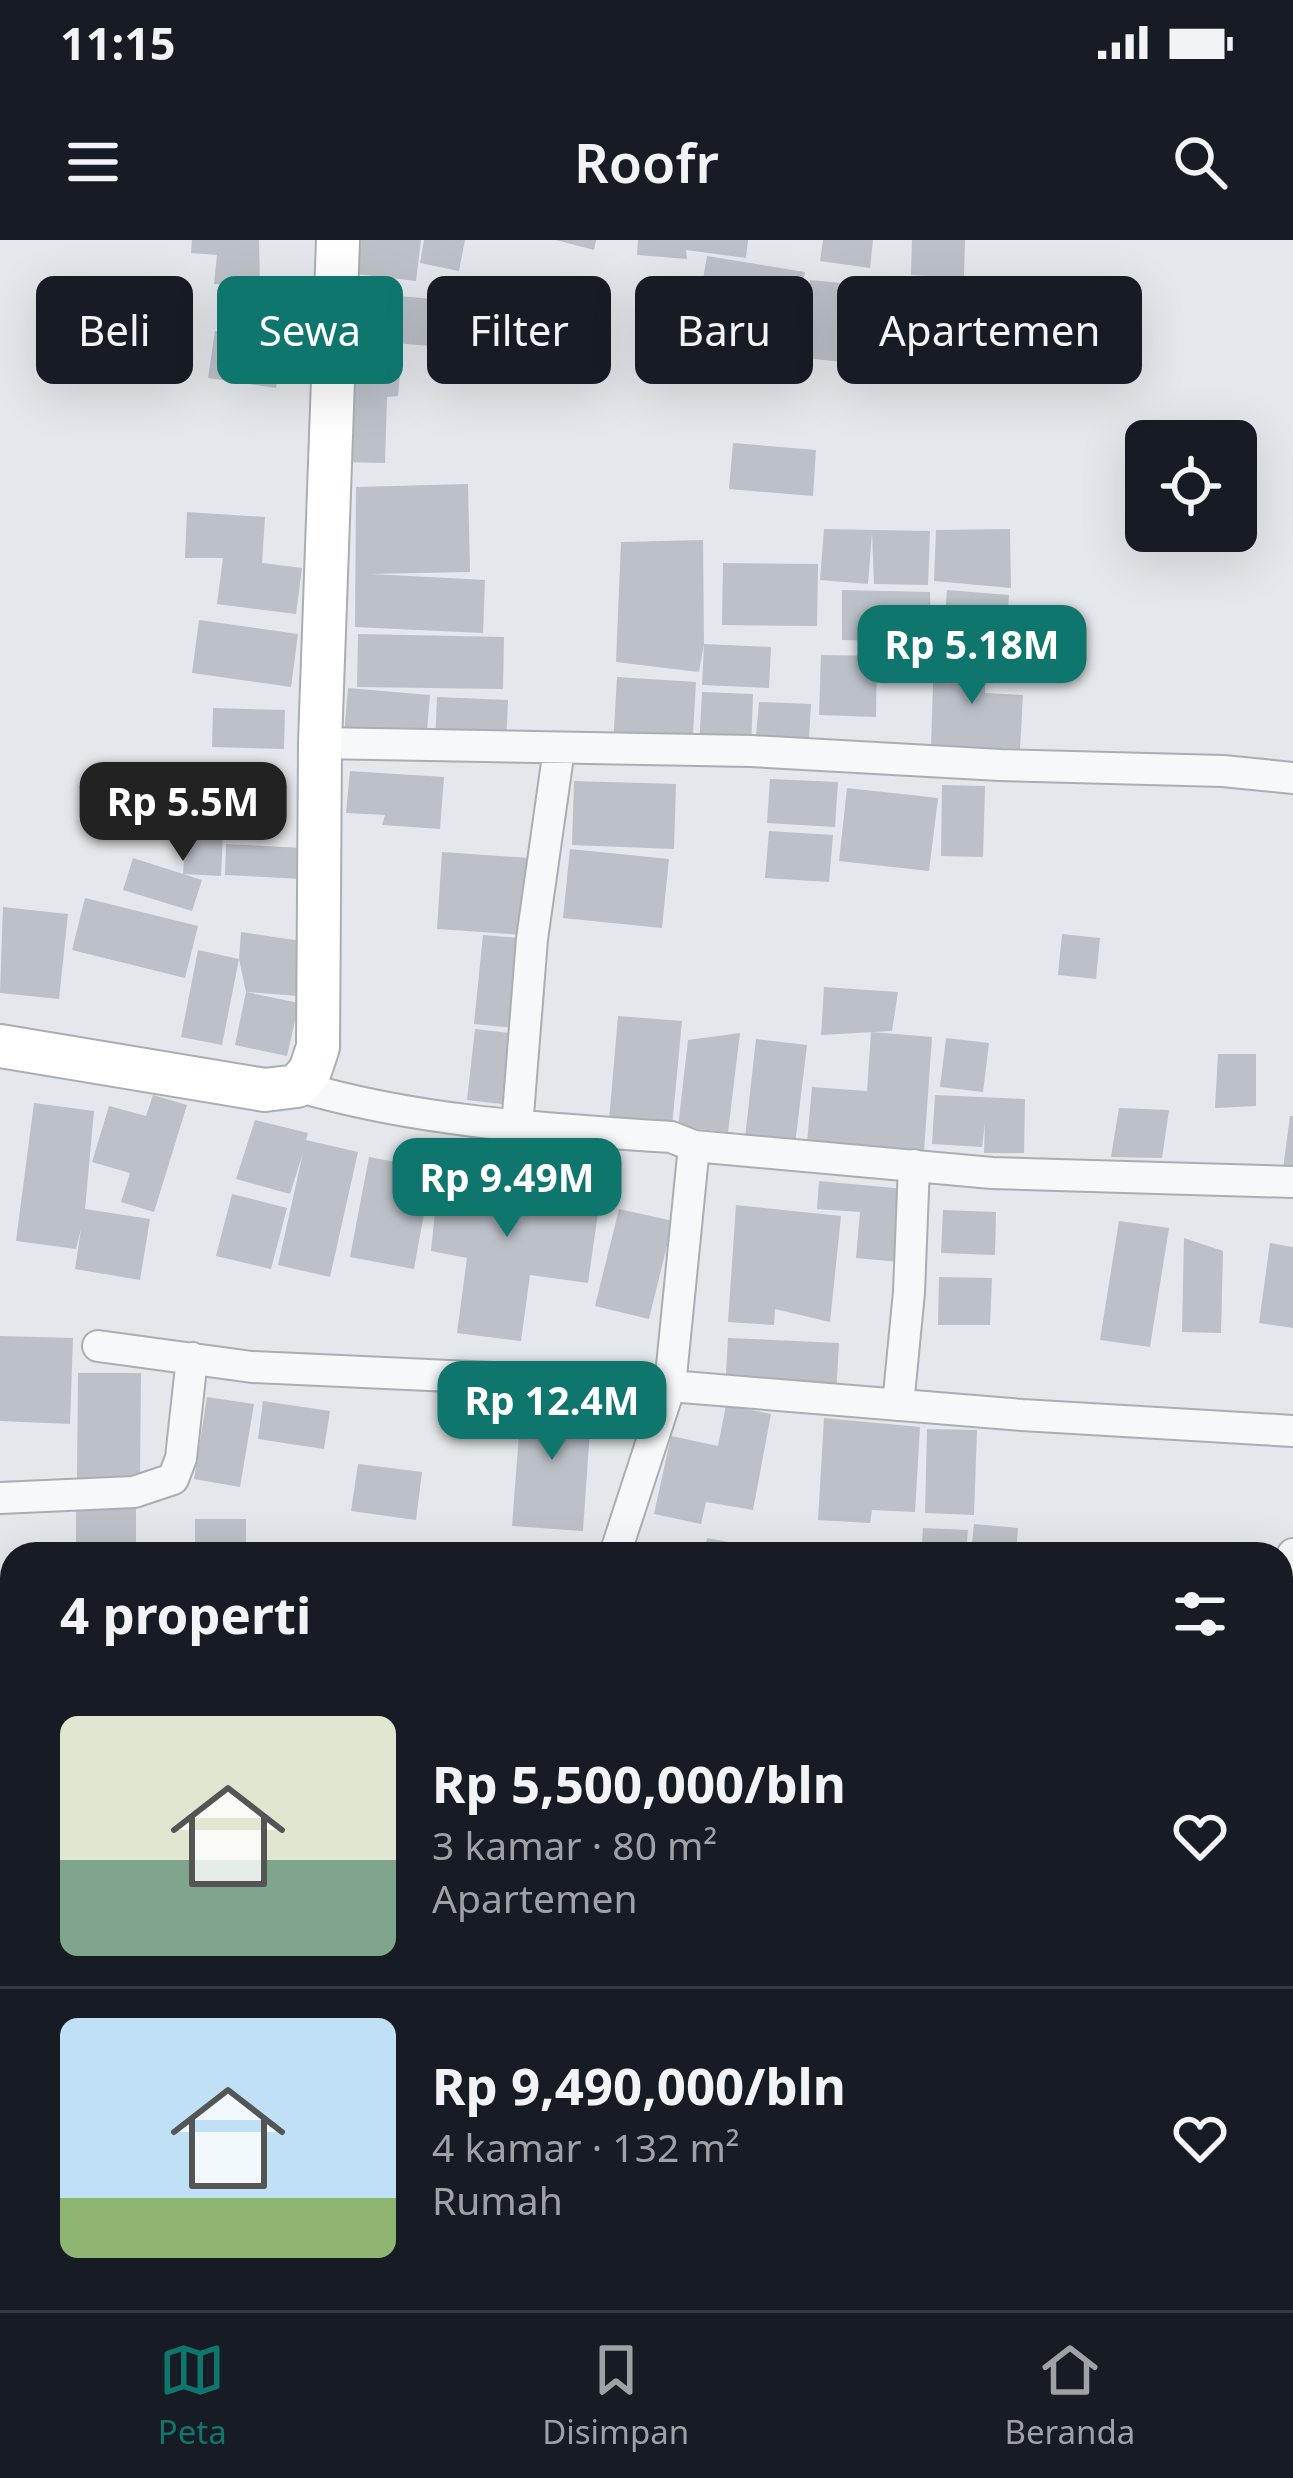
<!DOCTYPE html>
<html lang="id">
<head>
<meta charset="utf-8">
<style>
	body { margin:0; font-family:"Noto Sans",sans-serif; background:#242831; color:#f1f3f6; height:100vh; display:flex; flex-direction:column; font-size:45px; white-space:nowrap }
	* { box-sizing:border-box; margin:0 }
	p { font-size:39px; color:#9ea1a6 }
	.icon { flex:none; width:66px; height:66px; fill:none; stroke:currentColor; stroke-width:2; stroke-linecap:round; stroke-linejoin:round }
	.map { position:relative; flex:1; overflow:hidden }
	.drawer { position:absolute; left:0px; top:1302px; width:1293px; height:768px; display:flex; flex-direction:column; background:#171b24; border-radius:36px 36px 0 0; box-shadow:0 12px 48px #0002 }
	.drawer>* { flex:none }
	.banner { position:absolute; left:36px; top:36px; width:1221px; height:108px; display:flex; gap:24px }
	.fabs { position:absolute; left:1125px; top:180px; display:grid; gap:24px }
	.fabs a { display:grid; place-items:center; width:132px; height:132px; border-radius:18px; background:#171b24; box-shadow:0 12px 48px #0002; font-size:60px }
	.price { position:absolute; translate:-50% -102px; padding:0 27px; border-radius:24px; background:#0f766e; color:#fff; font-size:39px; line-height:78px; filter:drop-shadow(0 3px 6px #0008) }
	.price::after { content:''; position:absolute; left:50%; top:72px; width:36px; height:27px; margin-left:-18px; background:inherit; clip-path:polygon(0 0,100% 0,50% 100%) }
	.price.selected { background:#222; color:#fff }
	ul { padding:0; list-style:none }
	li { display:flex; align-items:center; gap:36px; height:300px; padding:0 60px }
	li+li { border-top:3px solid #363941 }
	li span { display:grid; place-items:center; flex:none; width:336px; height:240px; border-radius:18px; color:#555 }
	li>.icon { margin-inline-start:auto }
	span .icon { width:144px; height:144px; fill:#fffc; stroke-width:1 }
	li b { font-size:51px }
	h2 { display:flex; justify-content:space-between; align-items:center; height:144px; padding:0 60px; font-size:51px }
	.chip { padding:0 42px; border-radius:18px; background:#171b24; box-shadow:0 12px 48px #0002; font-size:42px; line-height:108px }
	.chip.selected { background:#0f766e; color:#fff }
	.status { display:flex; justify-content:space-between; align-items:center; height:84px; padding:0 60px; background:#171b24; direction:ltr }
	.status svg { height:33px; fill:currentColor }
	header { display:flex; justify-content:space-between; align-items:center; height:156px; padding:0 60px; background:#171b24; font-size:54px; font-weight:600 }
	.menu { display:flex; justify-content:space-around; align-items:center; height:168px; border-top:3px solid #363941; background:#171b24; font-size:33px; color:#9ea1a6 }
	.menu a { display:grid; justify-items:center; gap:6px }
	.menu .selected { color:#0f766e }
	.map>svg:first-child { display:block }
	.building { fill:#bcc1c8 }
	.lines { fill:none; stroke-linecap:round; stroke-linejoin:round }
	.street-casing { stroke:#a9aeb5; stroke-width:34 }
	.secondary-casing { stroke:#a9aeb5; stroke-width:46 }
	.street { stroke:#f7f8f9; stroke-width:30 }
	.secondary { stroke:#fff; stroke-width:42 }
</style>
</head>
<body>
<div class="status"><b>11:15</b><svg viewBox="0 0 49 12"><path d="M0 12V9h3v3zM5 12V6h3v6zM10 12V3h3v9zM15 12V0h3v12zM26 1h20v11H26zM47 4h2v5h-2z"/></svg></div>
<header><svg class="icon" aria-label="menu" viewBox="0 0 24 24"><path d="M4 6h16M4 12h16M4 18h16"/></svg>Roofr<svg class="icon" aria-label="search" viewBox="0 0 24 24"><circle cx="10" cy="10" r="6"/><path d="M15 15l6 6"/></svg></header>
<div class="map">
<svg width="1293" height="2070" viewBox="0 0 1293 2070">
	<rect width="100%" height="100%" fill="#e4e7eb"/>
	<path class="building" d="M192,0H259L260,47L214,44L217,15L191,13Z
		M360,0H421L416,41L356,34Z
		M424,0H465L459,31L420,23Z
		M556,0H596L594,10Z
		M638,0H748L746,18L686,10L687,19L637,15Z
		M823,0H873L870,28L820,21Z
		M912,0H965L964,38L911,35Z
		M707,16L805,32L793,103L695,87Z
		M810,40L862,45L854,123L803,118Z
		M447,46L537,59L526,138L489,133L493,106L440,98L442,107L348,99L352,52L445,60Z
		M215,91L283,102L276,148L208,138Z
		M735,102L799,106L797,137L733,133Z
		M351,111L402,113L398,156L387,157L385,223L339,222Z
		M733,203L816,210L813,256L729,249Z
		M468,244L470,332L371,334L485,340L483,393L355,387L356,247Z
		M187,272L265,277L262,323L302,328L296,374L217,364L223,318H185Z
		M824,289L930,291L928,345L874,344L872,293L868,344L820,340Z
		M1010,289L1011,348L934,341L936,290Z
		M703,300L704,404L699,432L616,422L621,302Z
		M723,323L818,324L817,386L722,385Z
		M842,350L930,352L931,402L842,400Z
		M947,350L1009,355L1005,408L943,404Z
		M199,380L298,394L291,447L192,433Z
		M358,394L504,397L503,449L357,447Z
		M704,404L771,407L769,448L702,445Z
		M821,415L877,416L876,477L819,475Z
		M934,415L985,416V453L1023,455L1020,509L931,506Z
		M617,437L696,442L692,511L613,506Z
		M348,448L430,455L426,502L344,495Z
		M702,452L753,454L751,511L699,509Z
		M437,457L508,460L506,506L435,502Z
		M759,462L811,464L808,515L755,508Z
		M213,468L285,470L284,509L212,507Z
		M350,531L444,537L440,589L382,585L385,575L346,573Z
		M770,539L838,542L835,587L767,583Z
		M574,541L676,544L674,609L572,605Z
		M942,545L985,546L983,617L941,616Z
		M847,548L938,558L929,631L839,621Z
		M187,572L224,573L221,636L183,634L202,640L192,671L123,650L133,618L183,634Z
		M769,591L833,595L829,642L765,638Z
		M226,604L304,608L303,639L225,635Z
		M570,609L669,619L662,688L563,678Z
		M442,612L529,618L523,695L437,689Z
		M85,658L198,686L185,738L72,710Z
		M3,667L68,674L59,759L0,753Z
		M241,692L308,702L299,756L246,752L299,763L287,816L235,805L246,752L239,719L222,805L181,797L198,710L239,719Z
		M1062,694L1100,698L1096,739L1058,735Z
		M483,695L532,699L524,789L474,784Z
		M824,747L898,752L892,791L821,795Z
		M618,776L682,781L671,897L608,892Z
		M475,789L518,794L511,865L467,860Z
		M871,792L932,797L924,911L807,903L812,847L867,851Z
		M740,793L728,892L678,887L688,800Z
		M946,798L989,803L983,852L940,847Z
		M756,799L807,805L794,913L744,907Z
		M1218,814H1256V866L1215,868Z
		M153,855L187,865L154,972L121,962L130,933L92,922L109,866L146,876Z
		M935,855L1025,859L1024,913H984L985,883L982,907L932,904Z
		M34,863L94,871L85,969L150,979L140,1040L75,1029L81,989L76,1009L16,1001Z
		M1119,868L1169,870L1162,918L1111,917Z
		M1290,876H1293V931L1283,929Z
		M255,880L308,893L306,900L358,912L330,1037L278,1025L303,913L290,954L236,939Z
		M442,902L471,906L490,938L541,944L540,951L600,959L588,1043L530,1035L521,1101L457,1093L467,1018L431,1011Z
		M369,917L432,929L414,1029L350,1017Z
		M819,941L905,949L910,1023L856,1018L860,972L817,969Z
		M232,954L287,968L271,1029L216,1016Z
		M736,965L841,976L830,1082L775,1069L774,1085L728,1082Z
		M619,969L673,981L649,1079L595,1066Z
		M943,970L996,972L995,1015L941,1013Z
		M1119,981L1169,988L1150,1107L1100,1100Z
		M1184,998L1223,1011L1221,1093L1182,1092Z
		M1270,1003L1293,1007V1088L1259,1083Z
		M939,1037L992,1038L990,1085H938Z
		M0,1096L73,1098L70,1184L0,1181Z
		M728,1098L839,1103L836,1155L725,1149Z
		M78,1133H141L140,1239L77,1238Z
		M522,1155L592,1160L583,1291L512,1286Z
		M207,1157L254,1164L240,1247L194,1239Z
		M263,1161L330,1171L324,1209L258,1199Z
		M726,1165L771,1174L753,1270L706,1262L701,1284L654,1274L671,1196L718,1206Z
		M824,1178L920,1187L915,1272L872,1270L870,1283L818,1280Z
		M927,1189L977,1190L974,1275L925,1273Z
		M358,1224L422,1232L416,1280L351,1271Z
		M76,1267L136,1268V1314H76Z
		M195,1279H246V1314H195Z
		M974,1284L1018,1288L1016,1314H971Z
		M923,1288L968,1290L966,1314H921Z
		M707,1298L745,1305L743,1314H704Z
		M1288,1449H1293V1492H1286Z
		M1281,1543H1293V1588L1281,1589Z"/>
	<g class="lines">
		<g class="street-casing">
			<path id="street" d="M320,503L751,511L1000,525L1223,531L1293,538
				M297,846C417,882 547,889 671,897L694,906L992,933L1293,942
				M517,887L532,699L559,509
				M98,1106L252,1127L670,1146L1022,1175L1293,1191
				M898,1165L909,1052L914,925
				M0,1258L134,1252L173,1239L181,1218L192,1118
				M615,1314L670,1146L694,906
				M1281,1421L1293,1314"/>
		</g>
		<g class="secondary-casing">
			<path id="secondary" d="M0,806L265,850L297,846L310,831L318,807L320,503L338,0"/>
		</g>
		<use href="#street" class="street"/>
		<use href="#secondary" class="secondary"/>
	</g>
</svg>
<div class="fabs">
<a><svg class="icon" aria-label="locate" viewBox="0 0 24 24"><circle cx="12" cy="12" r="6"/><path d="M12 2v4M12 18v4M2 12h4M18 12h4"/></svg></a>
</div>
<b class="price" style="left:972px;top:467px">Rp 5.18M</b>
<b class="price selected" style="left:183px;top:624px">Rp 5.5M</b>
<b class="price" style="left:507px;top:1000px">Rp 9.49M</b>
<b class="price" style="left:552px;top:1223px">Rp 12.4M</b>
<div class="banner">
<a class="chip">Beli</a>
<a class="chip selected">Sewa</a>
<a class="chip">Filter</a>
<a class="chip">Baru</a>
<a class="chip">Apartemen</a>
</div>
<section class="drawer">
<h2>4 properti<svg class="icon" aria-label="filters" viewBox="0 0 24 24"><path d="M4 7h16M4 17h16"/><circle cx="9" cy="7" r="2"/><circle cx="15" cy="17" r="2"/></svg></h2>
<ul>
<li><span style="background:linear-gradient(#dfe7d0 60%,#7fa58c 0)"><svg class="icon" aria-label="home" viewBox="0 0 24 24"><path d="M3 11l9-7 9 7M6 9v11h12V9"/></svg></span><div><b>Rp 5,500,000/bln</b><p>3 kamar · 80 m²</p><p>Apartemen</p></div><svg class="icon" aria-label="heart" viewBox="0 0 24 24"><path d="M12 20l-8-8c-3-5 5-10 8-4 3-6 11-1 8 4z"/></svg></li>
<li><span style="background:linear-gradient(#bfe0f5 75%,#8fb573 0)"><svg class="icon" aria-label="home" viewBox="0 0 24 24"><path d="M3 11l9-7 9 7M6 9v11h12V9"/></svg></span><div><b>Rp 9,490,000/bln</b><p>4 kamar · 132 m²</p><p>Rumah</p></div><svg class="icon" aria-label="heart" viewBox="0 0 24 24"><path d="M12 20l-8-8c-3-5 5-10 8-4 3-6 11-1 8 4z"/></svg></li>
</ul>
</section>
</div>
<nav class="menu">
<a class="selected"><svg class="icon" aria-label="map" viewBox="0 0 24 24"><path d="M3 6l6-2 6 2 6-2v14l-6 2-6-2-6 2zM9 4v14M15 6v14"/></svg>Peta</a>
<a><svg class="icon" aria-label="saved" viewBox="0 0 24 24"><path d="M7 4h10v16l-5-4-5 4z"/></svg>Disimpan</a>
<a><svg class="icon" aria-label="home" viewBox="0 0 24 24"><path d="M3 11l9-7 9 7M6 9v11h12V9"/></svg>Beranda</a>
</nav>
</body>
</html>
